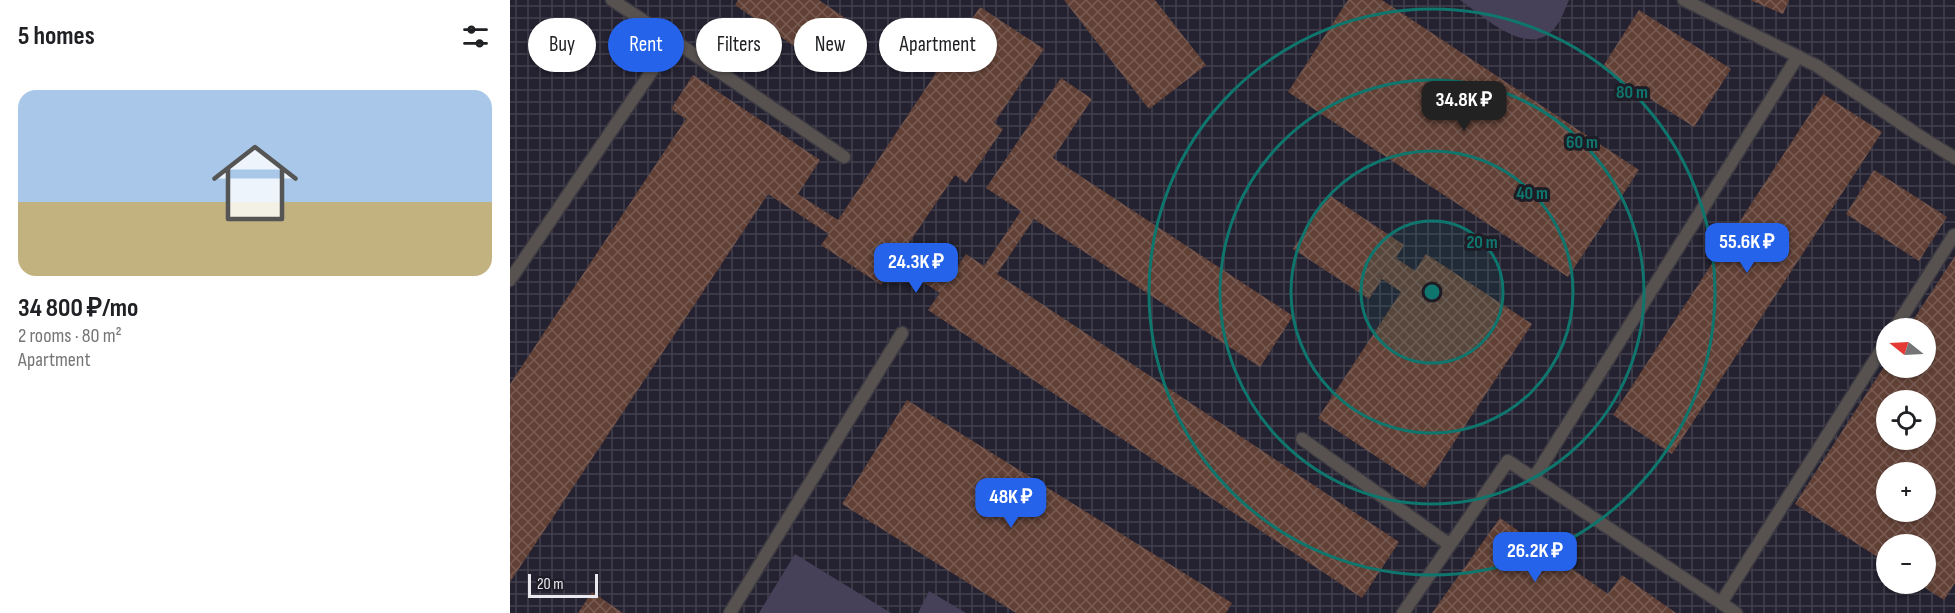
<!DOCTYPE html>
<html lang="en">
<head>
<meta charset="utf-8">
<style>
	body { margin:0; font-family:"Sofia Sans Condensed",sans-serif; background:#f2f2f2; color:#202124; height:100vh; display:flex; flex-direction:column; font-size:22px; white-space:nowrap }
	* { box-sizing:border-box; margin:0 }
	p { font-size:20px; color:#757577 }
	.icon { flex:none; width:33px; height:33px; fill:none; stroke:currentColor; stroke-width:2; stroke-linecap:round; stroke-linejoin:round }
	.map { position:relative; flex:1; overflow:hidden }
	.drawer { display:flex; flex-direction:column; background:#fff; width:510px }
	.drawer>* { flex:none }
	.top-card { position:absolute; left:18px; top:18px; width:570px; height:54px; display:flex; gap:12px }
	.needle { width:39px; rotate:288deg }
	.tools { position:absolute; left:1366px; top:318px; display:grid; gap:12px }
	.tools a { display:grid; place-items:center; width:60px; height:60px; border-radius:50%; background:#fff; box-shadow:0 2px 4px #0004; font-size:30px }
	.scale { position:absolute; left:18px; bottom:15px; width:70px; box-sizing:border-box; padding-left:6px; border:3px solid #eae9ef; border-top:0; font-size:16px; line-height:21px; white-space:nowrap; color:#eae9ef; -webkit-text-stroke:4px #1e1c25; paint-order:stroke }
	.price { position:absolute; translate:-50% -51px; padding:0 14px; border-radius:12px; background:#2563eb; color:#fff; font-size:20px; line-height:39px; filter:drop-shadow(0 2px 3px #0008) }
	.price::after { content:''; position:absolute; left:50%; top:36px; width:18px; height:14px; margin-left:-9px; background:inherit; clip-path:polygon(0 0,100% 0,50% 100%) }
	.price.active { background:#222; color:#fff }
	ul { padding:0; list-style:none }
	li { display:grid; align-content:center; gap:12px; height:318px; padding:0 18px }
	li+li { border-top:2px solid #e0e0e0 }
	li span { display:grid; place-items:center; height:186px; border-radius:18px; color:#555 }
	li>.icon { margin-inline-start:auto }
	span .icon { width:108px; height:108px; fill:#fffc; stroke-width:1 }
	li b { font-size:26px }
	h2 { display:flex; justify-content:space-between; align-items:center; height:72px; padding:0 18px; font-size:26px }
	.pill { padding:0 21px; border-radius:27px; background:#fff; box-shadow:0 2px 4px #0004; font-size:21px; line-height:54px }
	.pill.active { background:#2563eb; color:#fff }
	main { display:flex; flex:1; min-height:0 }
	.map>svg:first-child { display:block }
	.industrial { fill:url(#industrial-grid); fill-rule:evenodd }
	.green { fill:#464158 }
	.building { fill:url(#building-cross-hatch); fill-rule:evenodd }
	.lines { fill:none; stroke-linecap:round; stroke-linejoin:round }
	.lane-casing { stroke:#3b3941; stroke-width:15 }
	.lane { stroke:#575150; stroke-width:12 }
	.ring { fill:none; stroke:#0f766e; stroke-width:3 }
	.centre { fill:#0f766e; stroke:#1e1c25; stroke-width:3 }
	.ring-label { font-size:18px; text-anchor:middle; font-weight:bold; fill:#0f766e; stroke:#1e1c25; stroke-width:6; stroke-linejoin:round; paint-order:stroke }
</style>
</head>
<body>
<main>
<section class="drawer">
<h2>5 homes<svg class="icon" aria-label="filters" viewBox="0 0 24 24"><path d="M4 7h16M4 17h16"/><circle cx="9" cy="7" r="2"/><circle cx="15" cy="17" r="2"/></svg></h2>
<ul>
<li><span style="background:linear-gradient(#a9c7e8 60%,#c2b280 0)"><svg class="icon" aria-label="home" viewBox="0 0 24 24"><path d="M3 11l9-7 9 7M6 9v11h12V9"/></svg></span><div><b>34 800 ₽/mo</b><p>2 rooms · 80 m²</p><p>Apartment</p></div></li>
</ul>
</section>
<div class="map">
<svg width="1445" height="613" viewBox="0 0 1445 613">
	<defs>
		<pattern id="industrial-grid" width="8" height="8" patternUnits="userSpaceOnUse" patternTransform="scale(1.5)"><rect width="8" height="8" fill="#242130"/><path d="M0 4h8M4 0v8" fill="none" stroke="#44414e"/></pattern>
		<pattern id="building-cross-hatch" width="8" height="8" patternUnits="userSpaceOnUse" patternTransform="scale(1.5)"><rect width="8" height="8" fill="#614035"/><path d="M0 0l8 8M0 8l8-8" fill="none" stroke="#785c53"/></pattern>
	</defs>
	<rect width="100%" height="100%" fill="#1e1c25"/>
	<path class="industrial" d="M0,0H1445V613H0ZM1377,328H1416V368H1377ZM1377,400H1416V440H1377ZM1377,472H1416V512H1377ZM1377,544H1416V584H1377Z"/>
	<path class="green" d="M950,0H1059C1055,9 1051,21 1044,29C1018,59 973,16 950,0Z
		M285,554L381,613H249Z
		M419,591L456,613H408Z"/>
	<path class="building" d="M228,0H309L341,22L311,65L225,5Z
		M554,0H645L696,65L639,109Z
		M838,0H872L1129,170L1058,277L778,92Z
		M1240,0H1279L1273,14Z
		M470,7L534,49L484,123L493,129L456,183L445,175L392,253L437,282L456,254L474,266L511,211L476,188L551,78L582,99L543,158L783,316L750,367L524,219L487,274L889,542L852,598L418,310L430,293L385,264L371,285L311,245L319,234L258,194L0,582V384L176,119L161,109L183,75L310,160L288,194L328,220Z
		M1129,10L1221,69L1184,127L1092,68Z
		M1313,94L1372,132L1162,454L1103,415Z
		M1364,170L1437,217L1409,261L1336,214Z
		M819,195L894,245L886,258L905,271L916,254L1022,324L914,488L808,418L891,292L872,279L859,299L783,249Z
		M1445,256V583L1434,600L1409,584H1416V544H1377V563L1285,504L1377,362V368H1416V328H1398ZM1377,400H1416V440H1377ZM1377,472H1416V512H1377Z
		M397,400L722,603L716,613H506L332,504Z
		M990,518L1098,594L1112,575L1166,613H922Z
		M82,592L113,613H68Z"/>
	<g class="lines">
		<g class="lane-casing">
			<path id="lane" d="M1174,0L1307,66L1408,135L1445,158
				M163,40L334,157
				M0,280L163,40L102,0
				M1385,328L1444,235
				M792,439L940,545
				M1024,478L1288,56
				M1211,603L1377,341
				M220,613L392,333
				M893,613L998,461L1226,613"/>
		</g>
		<use href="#lane" class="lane"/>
	</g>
	<circle cx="922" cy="292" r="71" fill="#0f766e" fill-opacity=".12"/>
	<g class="ring">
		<circle cx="922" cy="292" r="71"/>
		<circle cx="922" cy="292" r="141"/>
		<circle cx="922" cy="292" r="212"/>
		<circle cx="922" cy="292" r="283"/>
	</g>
	<circle cx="922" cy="292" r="9" class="centre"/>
	<g class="ring-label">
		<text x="1122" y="98">80 m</text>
		<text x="1072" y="148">60 m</text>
		<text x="1022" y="199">40 m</text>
		<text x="972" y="248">20 m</text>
	</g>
</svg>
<div class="tools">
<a><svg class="needle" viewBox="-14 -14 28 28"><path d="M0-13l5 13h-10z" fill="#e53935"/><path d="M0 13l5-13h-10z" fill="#757577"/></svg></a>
<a><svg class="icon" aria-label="locate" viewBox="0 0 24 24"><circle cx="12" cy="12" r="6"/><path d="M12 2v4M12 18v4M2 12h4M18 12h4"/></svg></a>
<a>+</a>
<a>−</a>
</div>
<div class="scale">20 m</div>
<b class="price active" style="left:954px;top:132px">34.8K ₽</b>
<b class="price" style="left:1237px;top:274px">55.6K ₽</b>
<b class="price" style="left:406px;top:294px">24.3K ₽</b>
<b class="price" style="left:501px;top:529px">48K ₽</b>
<b class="price" style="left:1025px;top:583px">26.2K ₽</b>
<div class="top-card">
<a class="pill">Buy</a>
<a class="pill active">Rent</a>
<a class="pill">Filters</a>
<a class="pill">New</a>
<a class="pill">Apartment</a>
</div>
</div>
</main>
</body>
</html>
